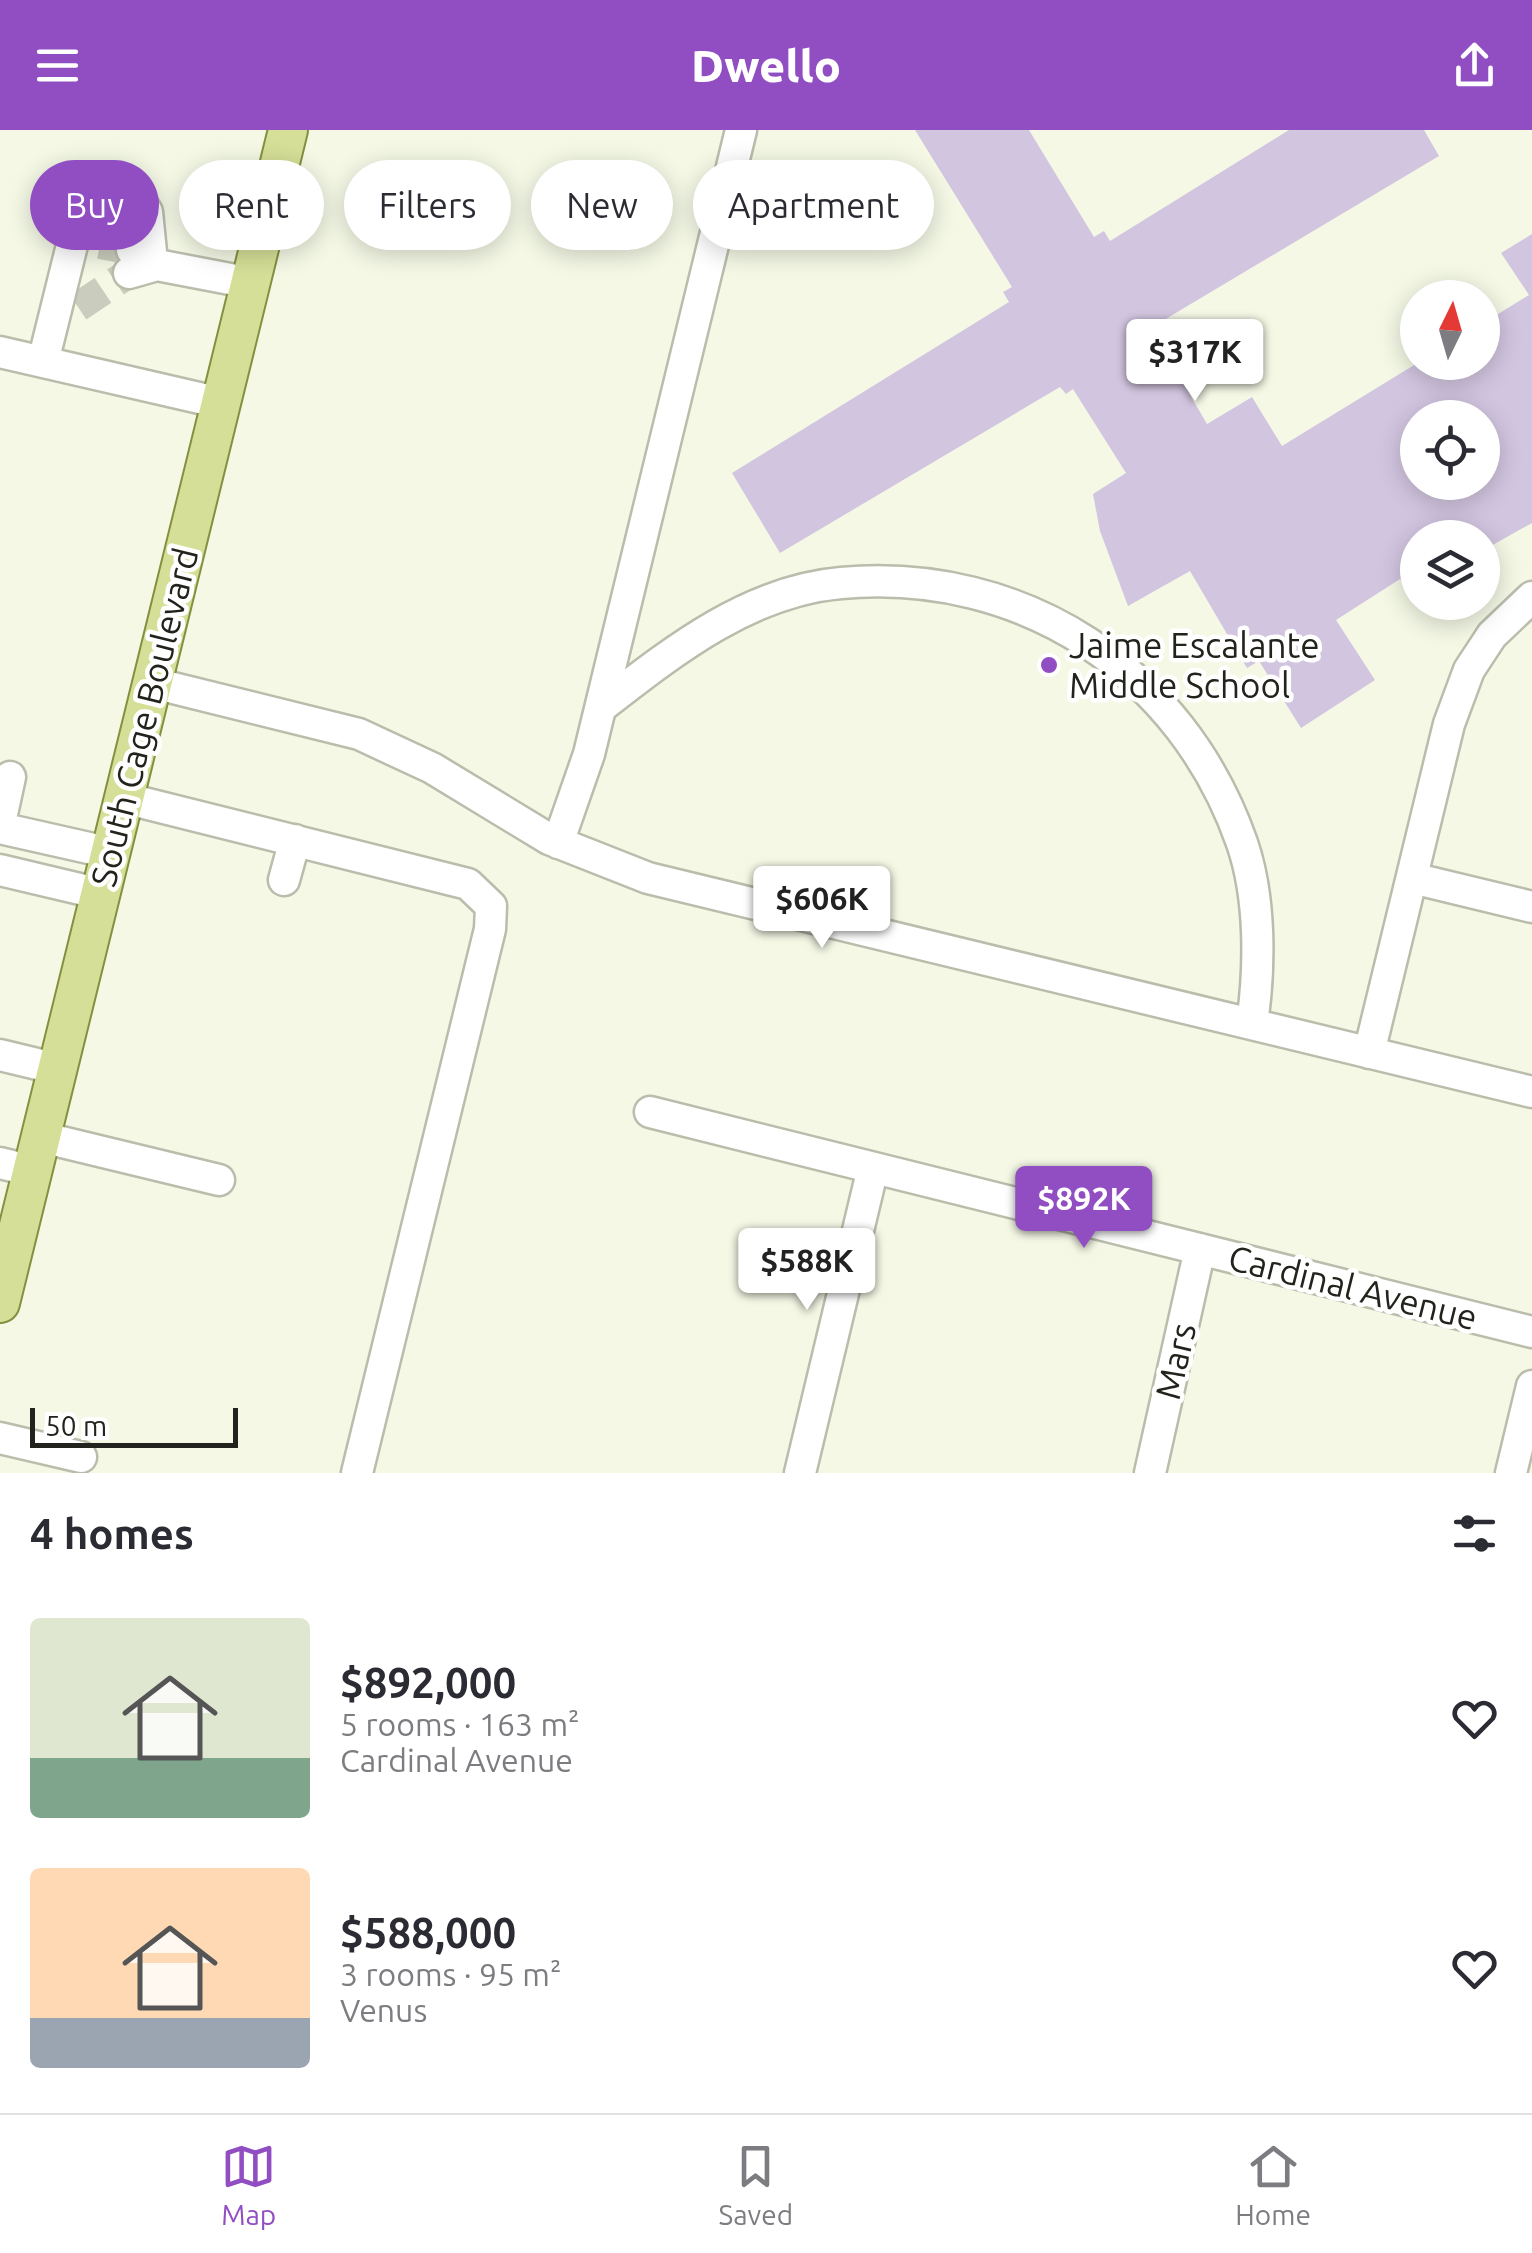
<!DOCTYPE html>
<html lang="en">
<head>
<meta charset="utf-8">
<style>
	body { margin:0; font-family:Ubuntu,sans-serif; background:#f2f2f3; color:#2b2b33; height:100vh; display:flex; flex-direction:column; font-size:38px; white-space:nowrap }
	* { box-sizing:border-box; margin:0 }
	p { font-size:32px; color:#7c7c81 }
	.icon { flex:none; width:55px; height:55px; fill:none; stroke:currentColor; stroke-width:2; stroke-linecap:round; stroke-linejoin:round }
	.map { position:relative; height:1343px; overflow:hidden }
	.panel { display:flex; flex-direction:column; background:#fff; flex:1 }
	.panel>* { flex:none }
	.hud { position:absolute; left:30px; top:30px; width:1000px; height:90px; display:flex; gap:20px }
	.needle { width:65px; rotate:5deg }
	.tools { position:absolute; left:1400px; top:150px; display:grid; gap:20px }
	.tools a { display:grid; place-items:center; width:100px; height:100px; border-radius:50%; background:#fff; box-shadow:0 5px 25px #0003; font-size:50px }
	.scale { position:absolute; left:30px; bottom:25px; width:208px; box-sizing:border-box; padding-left:10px; border:5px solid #22231c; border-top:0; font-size:28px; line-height:35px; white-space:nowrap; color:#22231c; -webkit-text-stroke:8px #fff; paint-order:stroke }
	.price { position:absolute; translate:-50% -85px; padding:0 22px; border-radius:10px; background:#fff; color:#222; font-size:32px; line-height:65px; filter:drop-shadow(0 2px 5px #0008) }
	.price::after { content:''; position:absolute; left:50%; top:60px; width:30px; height:22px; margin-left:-15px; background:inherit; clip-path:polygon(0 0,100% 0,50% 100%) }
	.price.selected { background:#914ec3; color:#fff }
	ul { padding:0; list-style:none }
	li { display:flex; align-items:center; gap:30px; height:250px; padding:0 30px }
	li span { display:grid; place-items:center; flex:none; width:280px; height:200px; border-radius:10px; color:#555 }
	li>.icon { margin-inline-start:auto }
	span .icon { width:120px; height:120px; fill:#fffc; stroke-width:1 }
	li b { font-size:42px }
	h2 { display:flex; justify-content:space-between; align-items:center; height:120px; padding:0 30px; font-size:42px }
	.tag { padding:0 35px; border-radius:45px; background:#fff; box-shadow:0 5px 25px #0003; font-size:35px; line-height:90px }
	.tag.selected { background:#914ec3; color:#fff }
	header { display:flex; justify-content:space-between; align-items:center; height:130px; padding:0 30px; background:#914ec3; color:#fff; font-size:45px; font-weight:800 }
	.tab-bar { display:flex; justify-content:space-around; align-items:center; height:140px; border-top:2px solid #e1e1e2; background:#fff; font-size:28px; color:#7c7c81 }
	.tab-bar a { display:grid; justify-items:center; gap:5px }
	.tab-bar .selected { color:#914ec3 }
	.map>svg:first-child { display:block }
	.building { fill:#d2c5e0; fill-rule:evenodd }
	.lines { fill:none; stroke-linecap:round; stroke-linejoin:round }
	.minor-tunnel { stroke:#cacdbd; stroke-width:30; stroke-dasharray:30 15; stroke-linecap:butt }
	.minor-casing { stroke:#babdab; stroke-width:35 }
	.major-casing { stroke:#858f3f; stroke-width:42 }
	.minor { stroke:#fff; stroke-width:30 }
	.major { stroke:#d6df97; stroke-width:38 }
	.poi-dot { fill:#914ec3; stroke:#fff; stroke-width:4 }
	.labels { text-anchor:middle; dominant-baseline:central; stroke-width:9; stroke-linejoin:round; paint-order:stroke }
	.poi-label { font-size:35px; fill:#22231c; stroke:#fff; text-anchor:start }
	.street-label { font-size:35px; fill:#22231c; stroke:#fff }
</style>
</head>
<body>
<header><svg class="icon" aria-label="menu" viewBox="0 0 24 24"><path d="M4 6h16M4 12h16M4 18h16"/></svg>Dwello<svg class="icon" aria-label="share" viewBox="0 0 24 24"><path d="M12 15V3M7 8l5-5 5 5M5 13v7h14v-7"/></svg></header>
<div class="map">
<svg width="1532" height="1343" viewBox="0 0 1532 1343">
	<rect width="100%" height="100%" fill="#f4f8e5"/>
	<path class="building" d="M915,0H1029L1094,107L1104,101L1110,111L1289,0H1424L1439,26L1159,193L1165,204L1158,210L1207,294L1252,267L1282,316L1419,232H1482V194L1529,165L1501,123L1532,104V393L1482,421V408H1418V459L1410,463L1400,449L1336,490L1375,550L1301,598L1259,531L1247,538L1190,441L1128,476L1100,401L1093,364L1126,343L1073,259L1066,264L1060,257L780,423L732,343L1009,172L1003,162L1012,157ZM1418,288H1482V352H1418Z"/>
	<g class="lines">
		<path class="minor-tunnel" d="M113,66L142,74
			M106,93L136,98
			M100,114L132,120
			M78,177L129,143"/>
		<g class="minor-casing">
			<path id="minor" d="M132,120L151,122L147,82L142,74
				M129,143L157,135L251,153
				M0,222L221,273
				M43,232L76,99L106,93
				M153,553L359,604L432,638L549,709L648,748L1532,962
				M601,577C672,522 748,461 841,453C1023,437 1182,541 1242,713C1261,768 1260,838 1252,894
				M124,668L468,754L491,776L490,799L357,1343
				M0,693L10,647
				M0,698L111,723
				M558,713L589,624L741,0
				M0,740L101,764
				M1412,748L1532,777
				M284,750L295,710
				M1369,923L1449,594L1469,540L1492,505L1532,467
				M0,925L58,939
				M650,982L1532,1202
				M41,1007L219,1050
				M0,1033L33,1041
				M0,1308L81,1327
				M800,1343L873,1038
				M1150,1343L1200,1119
				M1511,1343L1532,1256"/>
		</g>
		<g class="major-casing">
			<path id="major" d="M0,1173L288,0"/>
		</g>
		<use href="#minor" class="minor"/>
		<use href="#major" class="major"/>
	</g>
	<circle class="poi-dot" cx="1049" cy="535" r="10"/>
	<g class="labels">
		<g class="poi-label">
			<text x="1069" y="515">Jaime Escalante<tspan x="1069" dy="40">Middle School</tspan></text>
		</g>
		<g class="street-label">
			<text transform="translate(144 587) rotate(-76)">South Cage Boulevard</text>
			<text transform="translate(1353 1157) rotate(14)">Cardinal Avenue</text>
			<text transform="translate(1175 1231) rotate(-77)">Mars</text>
		</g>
	</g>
</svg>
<div class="tools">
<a><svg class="needle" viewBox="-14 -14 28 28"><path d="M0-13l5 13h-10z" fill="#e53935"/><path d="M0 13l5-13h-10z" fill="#7c7c81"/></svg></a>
<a><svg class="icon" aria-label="locate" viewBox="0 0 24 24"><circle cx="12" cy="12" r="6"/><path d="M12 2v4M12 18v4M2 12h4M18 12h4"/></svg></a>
<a><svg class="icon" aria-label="layers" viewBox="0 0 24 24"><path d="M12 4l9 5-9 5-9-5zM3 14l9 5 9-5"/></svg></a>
</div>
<div class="scale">50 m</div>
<b class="price" style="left:1195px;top:274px">$317K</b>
<b class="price" style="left:822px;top:821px">$606K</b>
<b class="price selected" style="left:1084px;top:1121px">$892K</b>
<b class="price" style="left:807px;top:1183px">$588K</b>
<div class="hud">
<a class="tag selected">Buy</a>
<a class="tag">Rent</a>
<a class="tag">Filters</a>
<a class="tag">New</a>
<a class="tag">Apartment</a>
</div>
</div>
<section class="panel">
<h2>4 homes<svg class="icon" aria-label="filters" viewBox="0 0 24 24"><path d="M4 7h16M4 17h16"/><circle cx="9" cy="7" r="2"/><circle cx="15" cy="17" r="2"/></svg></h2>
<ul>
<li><span style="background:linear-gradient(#dfe7d0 70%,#7fa58c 0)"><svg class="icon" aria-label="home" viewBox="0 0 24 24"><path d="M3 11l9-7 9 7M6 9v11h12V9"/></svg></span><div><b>$892,000</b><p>5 rooms · 163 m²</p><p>Cardinal Avenue</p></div><svg class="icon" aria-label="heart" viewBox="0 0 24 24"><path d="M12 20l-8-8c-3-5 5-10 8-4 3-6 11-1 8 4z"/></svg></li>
<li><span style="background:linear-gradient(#ffd9b3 75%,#9aa5b1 0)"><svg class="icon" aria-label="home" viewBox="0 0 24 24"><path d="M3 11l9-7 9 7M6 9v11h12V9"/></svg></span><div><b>$588,000</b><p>3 rooms · 95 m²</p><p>Venus</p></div><svg class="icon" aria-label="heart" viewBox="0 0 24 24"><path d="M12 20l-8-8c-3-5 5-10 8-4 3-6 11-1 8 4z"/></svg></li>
</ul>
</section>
<nav class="tab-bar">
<a class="selected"><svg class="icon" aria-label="map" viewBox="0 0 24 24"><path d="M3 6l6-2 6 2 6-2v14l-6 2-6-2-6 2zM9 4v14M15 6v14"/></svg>Map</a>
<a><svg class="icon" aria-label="saved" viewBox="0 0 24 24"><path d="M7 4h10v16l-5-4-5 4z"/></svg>Saved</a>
<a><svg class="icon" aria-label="home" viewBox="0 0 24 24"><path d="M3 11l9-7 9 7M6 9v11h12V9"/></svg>Home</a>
</nav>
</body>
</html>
